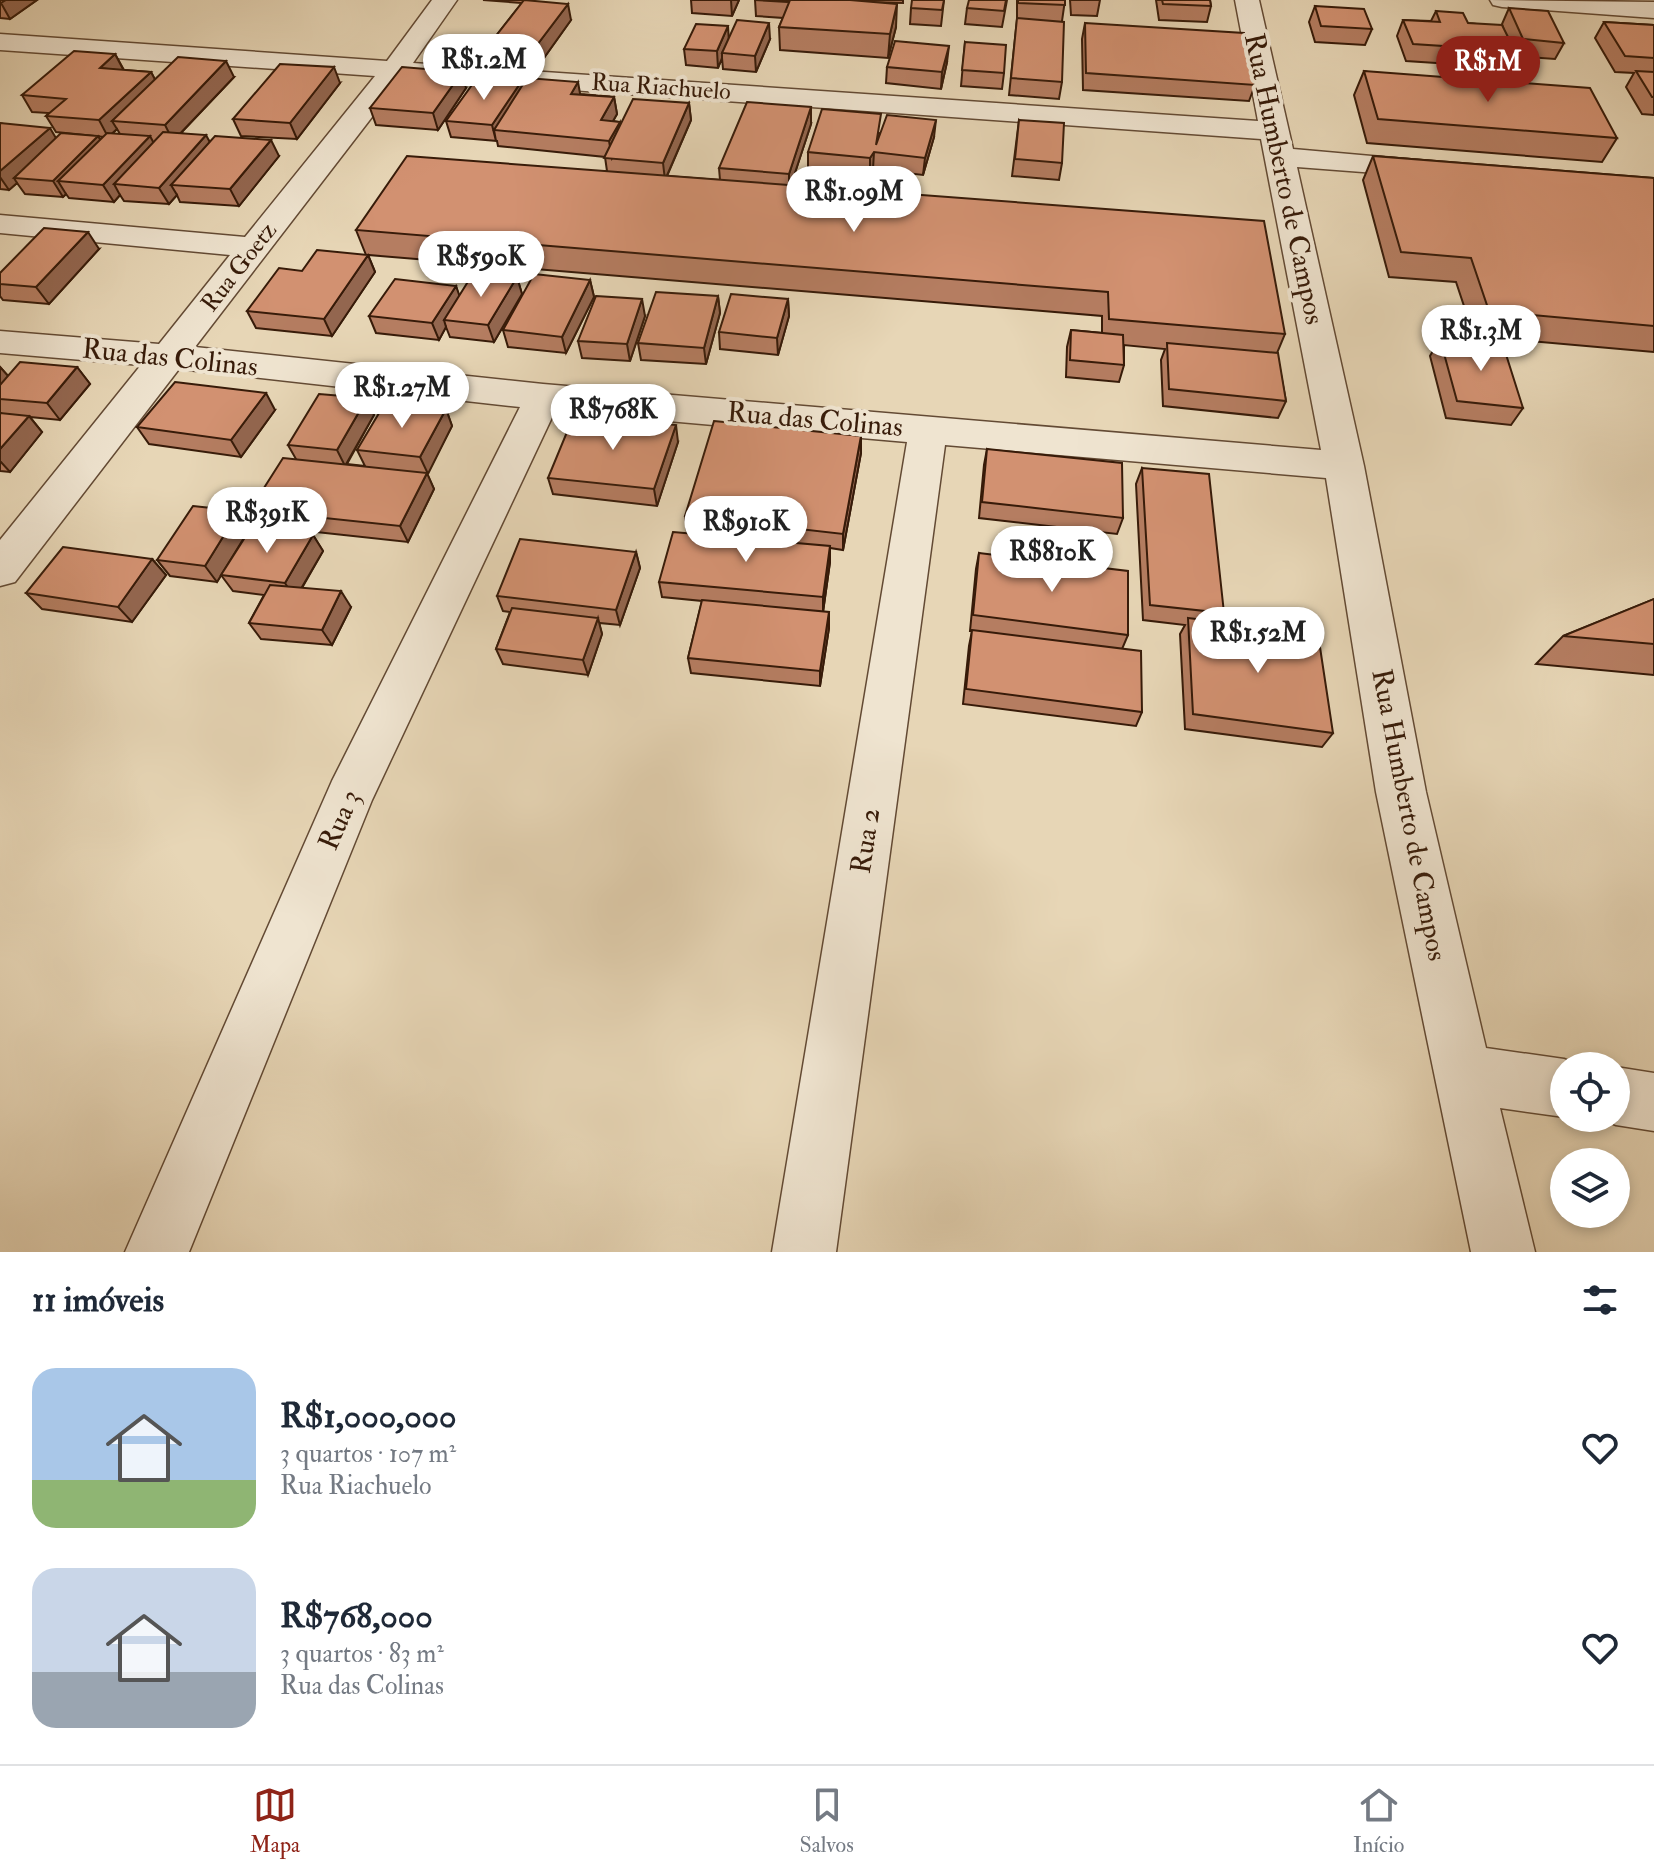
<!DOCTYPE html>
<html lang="pt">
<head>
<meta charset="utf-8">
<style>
	body { margin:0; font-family:"IM FELL Double Pica",serif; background:#f2f2f3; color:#1f2937; height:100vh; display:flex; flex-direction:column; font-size:30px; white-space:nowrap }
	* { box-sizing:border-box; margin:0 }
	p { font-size:26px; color:#747a83 }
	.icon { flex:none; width:44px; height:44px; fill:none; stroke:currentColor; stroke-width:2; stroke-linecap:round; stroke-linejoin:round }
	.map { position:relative; height:1252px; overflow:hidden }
	.drawer { display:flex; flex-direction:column; background:#fff; flex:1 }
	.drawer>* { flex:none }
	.tools { position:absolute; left:1550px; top:1052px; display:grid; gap:16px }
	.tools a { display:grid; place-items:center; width:80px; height:80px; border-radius:50%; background:#fff; box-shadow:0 4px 12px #0003; font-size:40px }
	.price { position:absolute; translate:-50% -68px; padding:0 18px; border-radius:28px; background:#fff; color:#222; font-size:26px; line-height:52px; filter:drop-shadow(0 2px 4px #0008) }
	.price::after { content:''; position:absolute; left:50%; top:48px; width:24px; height:18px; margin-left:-12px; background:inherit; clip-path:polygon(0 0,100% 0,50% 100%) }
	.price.current { background:#8f2418; color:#fff }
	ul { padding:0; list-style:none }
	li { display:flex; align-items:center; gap:24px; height:200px; padding:0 32px }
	li span { display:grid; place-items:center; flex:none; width:224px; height:160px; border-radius:24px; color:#555 }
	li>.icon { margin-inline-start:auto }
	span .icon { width:96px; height:96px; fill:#fffc; stroke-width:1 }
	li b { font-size:34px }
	h2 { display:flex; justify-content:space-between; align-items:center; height:96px; padding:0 32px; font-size:34px }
	.menu { display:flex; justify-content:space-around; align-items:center; height:112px; border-top:2px solid #e0e1e3; background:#fff; font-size:22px; color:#747a83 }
	.menu a { display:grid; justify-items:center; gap:4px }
	.menu .current { color:#8f2418 }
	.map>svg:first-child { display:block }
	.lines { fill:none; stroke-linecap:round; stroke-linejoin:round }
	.minor-casing { stroke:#634a34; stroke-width:3 }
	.minor { fill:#efe4d0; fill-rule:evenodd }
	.wall { fill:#b57d61; stroke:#371b09; stroke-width:2; fill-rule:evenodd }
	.shaded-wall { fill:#93664f; stroke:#371b09; stroke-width:2 }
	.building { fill:#d29171; stroke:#371b09; stroke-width:2 }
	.labels { text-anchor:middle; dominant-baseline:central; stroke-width:8; stroke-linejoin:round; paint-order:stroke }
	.far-street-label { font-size:24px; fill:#371b09; stroke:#efe4d0 }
	.street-label { font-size:28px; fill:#371b09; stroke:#efe4d0 }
</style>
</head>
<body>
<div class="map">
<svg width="1654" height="1252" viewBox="0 0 1654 1252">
	<rect width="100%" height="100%" fill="#e7d6b6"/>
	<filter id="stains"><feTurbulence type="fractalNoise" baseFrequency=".0025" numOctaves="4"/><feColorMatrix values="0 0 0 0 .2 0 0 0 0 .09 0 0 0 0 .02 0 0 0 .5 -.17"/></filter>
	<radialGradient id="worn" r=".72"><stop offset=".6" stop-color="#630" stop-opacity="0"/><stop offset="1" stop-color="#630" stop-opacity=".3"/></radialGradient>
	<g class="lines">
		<g class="minor-casing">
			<path id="minor" d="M432,0H457L413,63L1258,121L1235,0H1259L1293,149L1439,162L1443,168L1439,174L1428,177L1297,167L1364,466L1426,792L1486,1048L1564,1059L1581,1066H1564V1117L1500,1108L1535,1252H1471L1376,792L1326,478L945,445L836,1252H772L907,442L555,411L372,800L189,1252H125L332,781L520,407L179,369L15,582L0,586V540L141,365L0,353V331L159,344L230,255L0,233V215L245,237L375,76L0,50V34L387,61ZM402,78L1261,139L1321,450L543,384L195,347Z
				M1490,0L1654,2V18L1502,7L1493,5Z
				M1616,1067L1654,1073V1131L1616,1125L1599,1118H1616Z"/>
		</g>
		<use href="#minor" class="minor"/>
	</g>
	<path class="wall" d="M0,0H37L10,19L0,18Z
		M483,0H530L571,20L541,62L496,57L492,41L522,3Z
		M691,0H739L732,16L692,13Z
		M755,0H857L856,1L896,27L888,58L780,50L779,27L783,18L756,16Z
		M862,0H903V3L862,2Z
		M944,0L941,26L910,24L911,8Z
		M1007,0L1002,27L965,24L967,8Z
		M1017,0H1065L1062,21V82L1059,99L1009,95L1017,19Z
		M1070,0H1100L1097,16L1071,15Z
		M1156,0H1210L1211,6L1207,22L1159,20Z
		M1315,6L1372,29L1365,45L1315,42L1309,22Z
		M1509,8L1564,43L1555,59L1515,56L1512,49L1505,64L1484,62L1482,66L1406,61L1397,36L1403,20L1431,21L1436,11L1468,23L1503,27L1502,24Z
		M1604,22L1654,25V115L1642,114L1626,87L1634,73L1615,72L1595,38Z
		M1085,23L1255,85L1249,101L1083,90L1082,39Z
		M729,38L770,39L756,72L723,69L722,58L718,68L686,65L684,49Z
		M965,42L1004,73L1002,89L961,86Z
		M115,54L124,70L151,72L155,80L234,77L181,133L210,141L279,156L239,206L180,202L177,195L169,204L124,201L120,195L114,202L69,198L66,194L63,197L25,194L17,183L9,190L0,189V123L56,138L98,136L100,140L104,137L56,132L46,116L49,113L32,112L22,95ZM117,129L120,134H112Z
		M947,62L941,89L886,83L887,67Z
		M1364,71L1617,138L1602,162L1367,143L1354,95Z
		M521,82L522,85L581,94L614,97L617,114L613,121L620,122V125L689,103L691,120L667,176L720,180L719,168L811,124L791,185L1285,334L1277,353L1286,401L1278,418L1163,406L1161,360L1165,349L1124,345V365L1119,382L1066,377L1067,347L1071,330L1102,333V316L368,255L375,272L332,336L256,328L247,311L302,271L366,255L356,230L607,171L605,157L498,146L497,141L451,137L446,121Z
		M340,83L297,139L241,136L233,119Z
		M466,88L438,130L376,125L370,108Z
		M1019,120L1062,163L1059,180L1012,176Z
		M880,133L934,137L923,175L873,169L870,174L808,169V152Z
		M1373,156L1654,178V352L1474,336L1456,282L1389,277L1363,180Z
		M99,249L49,304L3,300L0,296V273Z
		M517,277L522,294L494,342L450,337L446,327L439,340L376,333L369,316L456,286L459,296Z
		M590,280L594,297L566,353L508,347L503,330Z
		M718,296L720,313L706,364L641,360L638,343Z
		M788,299L789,316L778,355L720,349L719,332Z
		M645,316L630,361L582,358L578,341Z
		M1440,339L1523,408L1511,425L1446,418L1430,356Z
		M0,367L8,376L77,367L90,384L60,420L30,417L42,432L10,472L0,471V413H1L0,412Z
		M367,398L374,415L347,464L365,466L357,450L446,409L452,426L427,474L434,489L408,542L261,526L250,510L296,459L288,445Z
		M275,410L241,457L149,444L137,427Z
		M861,436V453L843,550L830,548V562L823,612H829V628L820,686L691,673L688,658L702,601L662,597L659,582L722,536L687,532L685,516Z
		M678,442L657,506L553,494L548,478Z
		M987,449L1123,518L1117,534L979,518L984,465Z
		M1142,468L1224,613L1219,622L1333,733L1322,747L1185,729L1180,634L1185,625L1143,620L1136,484Z
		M239,511L250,528L217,582L170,576L157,560Z
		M313,535L323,551L302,588L351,607L332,645L261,639L249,623L264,595L233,591L221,575Z
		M636,552L640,568L620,625L599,623L602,634L588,675L503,664L496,649L510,612L503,611L497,596Z
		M979,553L1128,635L1122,649L1142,712L1136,726L963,704L969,646L972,631H970L976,569Z
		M152,559L166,575L132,622L42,609L26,593Z
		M1654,599V675L1536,664L1563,636Z"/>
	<path class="shaded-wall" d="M6,0H37L10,19L1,3Z
		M731,0H739L732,16Z
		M568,4L571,20L541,62L537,45Z
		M897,4L896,27L888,58L890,34Z
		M769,23L770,39L756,72L755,56Z
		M728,26L729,42L722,53V58L718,68L717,51Z
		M949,46L947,62L941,89L942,72Z
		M115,54L124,71L100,68Z
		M226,61L234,77L173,141L165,125Z
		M334,67L340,83L297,139L290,123Z
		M151,72L160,89L112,121L117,129L108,137L99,120Z
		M462,72L466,88L438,130L433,113Z
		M521,82L525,98L494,130L496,141L492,125Z
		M578,82L581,99L571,94Z
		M614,97L617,114L604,137L601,120Z
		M689,103L691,120L665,180L663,163Z
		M811,107V124L789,191V174Z
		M936,120L934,137L923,175L925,158Z
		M620,122L622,138L612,158L609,141Z
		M50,128L60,145L14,178L17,183L9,190L0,177V171Z
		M206,135L215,152L171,185L177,195L169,204L159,188Z
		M98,136L108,153L58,181L66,194L63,197L53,181Z
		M150,136L159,153L114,184L120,195L114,202L103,185Z
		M271,140L279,156L239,206L230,189Z
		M874,152L873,169L870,174V158Z
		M88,232L99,249L49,304L36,287Z
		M368,255L375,272L332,336L324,319Z
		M517,277L522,294L494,342L488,325Z
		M590,280L594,297L566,353L562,337Z
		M456,286L462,303L444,320L446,327L439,340L432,323Z
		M718,296L720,313L706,364L704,348Z
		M642,299L645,316L630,361L627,344Z
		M788,299L789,316L778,355L777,338Z
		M0,367L9,377L0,387Z
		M77,367L90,384L60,420L47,403Z
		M266,393L275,410L241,457L231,440Z
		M367,398L374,415L345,466L337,450Z
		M446,409L452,426L428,474L420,457Z
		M29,416L42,432L10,472L0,461V449Z
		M676,425L678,442L657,506L654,489Z
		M861,436V453L843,550V534Z
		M427,473L434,489L408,542L400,526Z
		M239,511L250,528L217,582L205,566Z
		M313,535L323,551L295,599L285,583Z
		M830,546V562L823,612V597Z
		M636,552L640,568L620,625L616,610Z
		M152,559L166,575L132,622L118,607Z
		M341,591L351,607L332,645L322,630Z
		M829,612V628L820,686V671Z
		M598,618L602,634L588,675L583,660Z"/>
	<path class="building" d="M524,0L568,4L537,45L492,41Z
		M755,0H788L787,2Z
		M790,0H850L897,4L890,34L779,27Z
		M912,0H944L942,10L911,8Z
		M969,0H1006L1004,11L967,8Z
		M1018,0H1065V5L1018,3Z
		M1162,0H1210L1211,6L1163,4Z
		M1315,6L1364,9L1372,29L1321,26Z
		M1509,8L1548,11L1564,43L1523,39Z
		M1436,11L1463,13L1468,23L1502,25L1513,47L1488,46L1490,49L1413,44L1403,20L1440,22Z
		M1017,18L1064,22L1062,82L1011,78Z
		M737,20L769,23L755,56L722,53Z
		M1604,22L1654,25V58L1625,56Z
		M1085,23L1244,33L1255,85L1086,73Z
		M696,24L728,26L717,51L684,49Z
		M895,41L949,46L942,72L887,67Z
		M965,42L1006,45L1004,73L962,70Z
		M74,51L115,54L100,68L151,72L99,120L46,116L66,99L22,95Z
		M178,57L226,61L165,125L112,121Z
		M280,64L334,67L290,123L233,119Z
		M402,67L462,72L433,113L370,108Z
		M1364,71L1590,88L1617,138L1378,119Z
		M1636,71L1654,72V97H1652Z
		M477,78L521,82L492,125L446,121Z
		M527,78L578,82L571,94L614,97L601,120L620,122L609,141L494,130Z
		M633,99L689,103L663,163L604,158Z
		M747,102L811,107L789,174L719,168Z
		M822,109L881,114L876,145L887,115L936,120L925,158L874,152L870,158L808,152Z
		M1019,120L1064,123L1062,163L1015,159Z
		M0,123L50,128L0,171Z
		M163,132L206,135L159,188L114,184Z
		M61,133L98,136L53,181L14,178Z
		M107,133L150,136L103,185L58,181Z
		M215,136L271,140L230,189L171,185Z
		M407,156L1264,221L1285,334L1109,319L1108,292L356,230Z
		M1373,156L1654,178V326L1489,311L1471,258L1401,252Z
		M44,228L88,232L36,287L0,284V273Z
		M317,250L368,255L324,319L247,311L279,268L302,271Z
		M474,272L517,277L488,325L444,320Z
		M534,274L590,280L562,337L503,330Z
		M395,279L456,286L432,323L369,316Z
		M656,292L718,296L704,348L638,343Z
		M731,294L788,299L777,338L719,332Z
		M596,296L642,299L627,344L578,341Z
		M1071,330L1123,335L1124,365L1070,360Z
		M1440,339L1503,345L1523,408L1457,401Z
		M1167,343L1278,353L1286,401L1169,389Z
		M20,362L77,367L47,403L0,399V385Z
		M175,382L266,393L231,440L137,427Z
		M319,394L367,398L337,450L288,445Z
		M385,403L446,409L420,457L357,450Z
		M0,413L29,416L0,449Z
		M574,415L676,425L654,489L548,478Z
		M714,421L861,436L843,534L685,516Z
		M987,449L1122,463L1123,518L982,502Z
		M283,458L427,473L400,526L250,510Z
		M1142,468L1209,474L1224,613L1150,605Z
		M193,506L239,511L205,566L157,560Z
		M251,528L313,535L285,583L221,575Z
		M673,532L830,546L823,597L659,582Z
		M520,539L636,552L616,610L497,596Z
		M63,547L152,559L118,607L26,593Z
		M979,553L1128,571V635L973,615Z
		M270,585L341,591L322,630L249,623Z
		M1654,599V644L1563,636Z
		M702,600L829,612L820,671L688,658Z
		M512,608L598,618L583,660L496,649Z
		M1188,618L1318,634L1333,733L1193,714Z
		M972,630L1141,651L1142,712L966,689Z"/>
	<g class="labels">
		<g class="far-street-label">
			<text transform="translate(661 87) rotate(4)">Rua Riachuelo</text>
			<text transform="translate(239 267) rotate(-52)">Rua Goetz</text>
		</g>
		<g class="street-label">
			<text transform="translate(1284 179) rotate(78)">Rua Humberto de Campos</text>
			<text transform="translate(170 358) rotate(6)">Rua das Colinas</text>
			<text transform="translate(815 420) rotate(5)">Rua das Colinas</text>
			<text transform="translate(1409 815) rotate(79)">Rua Humberto de Campos</text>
			<text transform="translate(340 820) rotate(-66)">Rua 3</text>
			<text transform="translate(866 841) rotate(-81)">Rua 2</text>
		</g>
	</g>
	<rect width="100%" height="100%" filter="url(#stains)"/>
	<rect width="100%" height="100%" fill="url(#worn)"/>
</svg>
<div class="tools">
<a><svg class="icon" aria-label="locate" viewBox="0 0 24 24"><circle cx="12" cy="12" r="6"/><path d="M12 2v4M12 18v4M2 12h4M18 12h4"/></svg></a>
<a><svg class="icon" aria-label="layers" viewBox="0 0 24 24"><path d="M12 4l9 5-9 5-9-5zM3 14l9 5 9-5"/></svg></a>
</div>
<b class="price" style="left:484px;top:102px">R$1.2M</b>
<b class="price current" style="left:1488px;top:104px">R$1M</b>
<b class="price" style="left:854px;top:234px">R$1.09M</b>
<b class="price" style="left:481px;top:299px">R$590K</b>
<b class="price" style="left:1481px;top:373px">R$1.3M</b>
<b class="price" style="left:402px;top:430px">R$1.27M</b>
<b class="price" style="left:613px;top:452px">R$768K</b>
<b class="price" style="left:267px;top:555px">R$391K</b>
<b class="price" style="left:746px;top:564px">R$910K</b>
<b class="price" style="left:1052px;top:594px">R$810K</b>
<b class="price" style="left:1258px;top:675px">R$1.52M</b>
</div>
<section class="drawer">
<h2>11 imóveis<svg class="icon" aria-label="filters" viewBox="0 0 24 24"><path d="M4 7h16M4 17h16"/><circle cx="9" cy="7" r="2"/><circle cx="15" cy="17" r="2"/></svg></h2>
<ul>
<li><span style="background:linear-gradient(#a9c7e8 70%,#8fb573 0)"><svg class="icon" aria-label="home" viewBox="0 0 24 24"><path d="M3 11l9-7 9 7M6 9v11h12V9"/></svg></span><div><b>R$1,000,000</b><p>3 quartos · 107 m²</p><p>Rua Riachuelo</p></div><svg class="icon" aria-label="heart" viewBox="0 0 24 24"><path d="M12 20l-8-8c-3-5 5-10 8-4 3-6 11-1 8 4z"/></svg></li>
<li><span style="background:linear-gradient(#c9d6e8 65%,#9aa5b1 0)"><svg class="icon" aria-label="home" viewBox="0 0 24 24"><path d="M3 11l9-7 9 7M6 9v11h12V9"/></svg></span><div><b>R$768,000</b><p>3 quartos · 83 m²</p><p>Rua das Colinas</p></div><svg class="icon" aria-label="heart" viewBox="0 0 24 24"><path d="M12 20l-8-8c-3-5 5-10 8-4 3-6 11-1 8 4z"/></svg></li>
</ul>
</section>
<nav class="menu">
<a class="current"><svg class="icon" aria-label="map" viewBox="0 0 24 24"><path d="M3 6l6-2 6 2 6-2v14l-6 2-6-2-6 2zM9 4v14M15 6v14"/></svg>Mapa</a>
<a><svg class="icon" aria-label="saved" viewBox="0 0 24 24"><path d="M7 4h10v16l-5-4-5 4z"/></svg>Salvos</a>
<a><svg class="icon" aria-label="home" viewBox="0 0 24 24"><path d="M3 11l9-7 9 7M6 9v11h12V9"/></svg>Início</a>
</nav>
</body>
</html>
